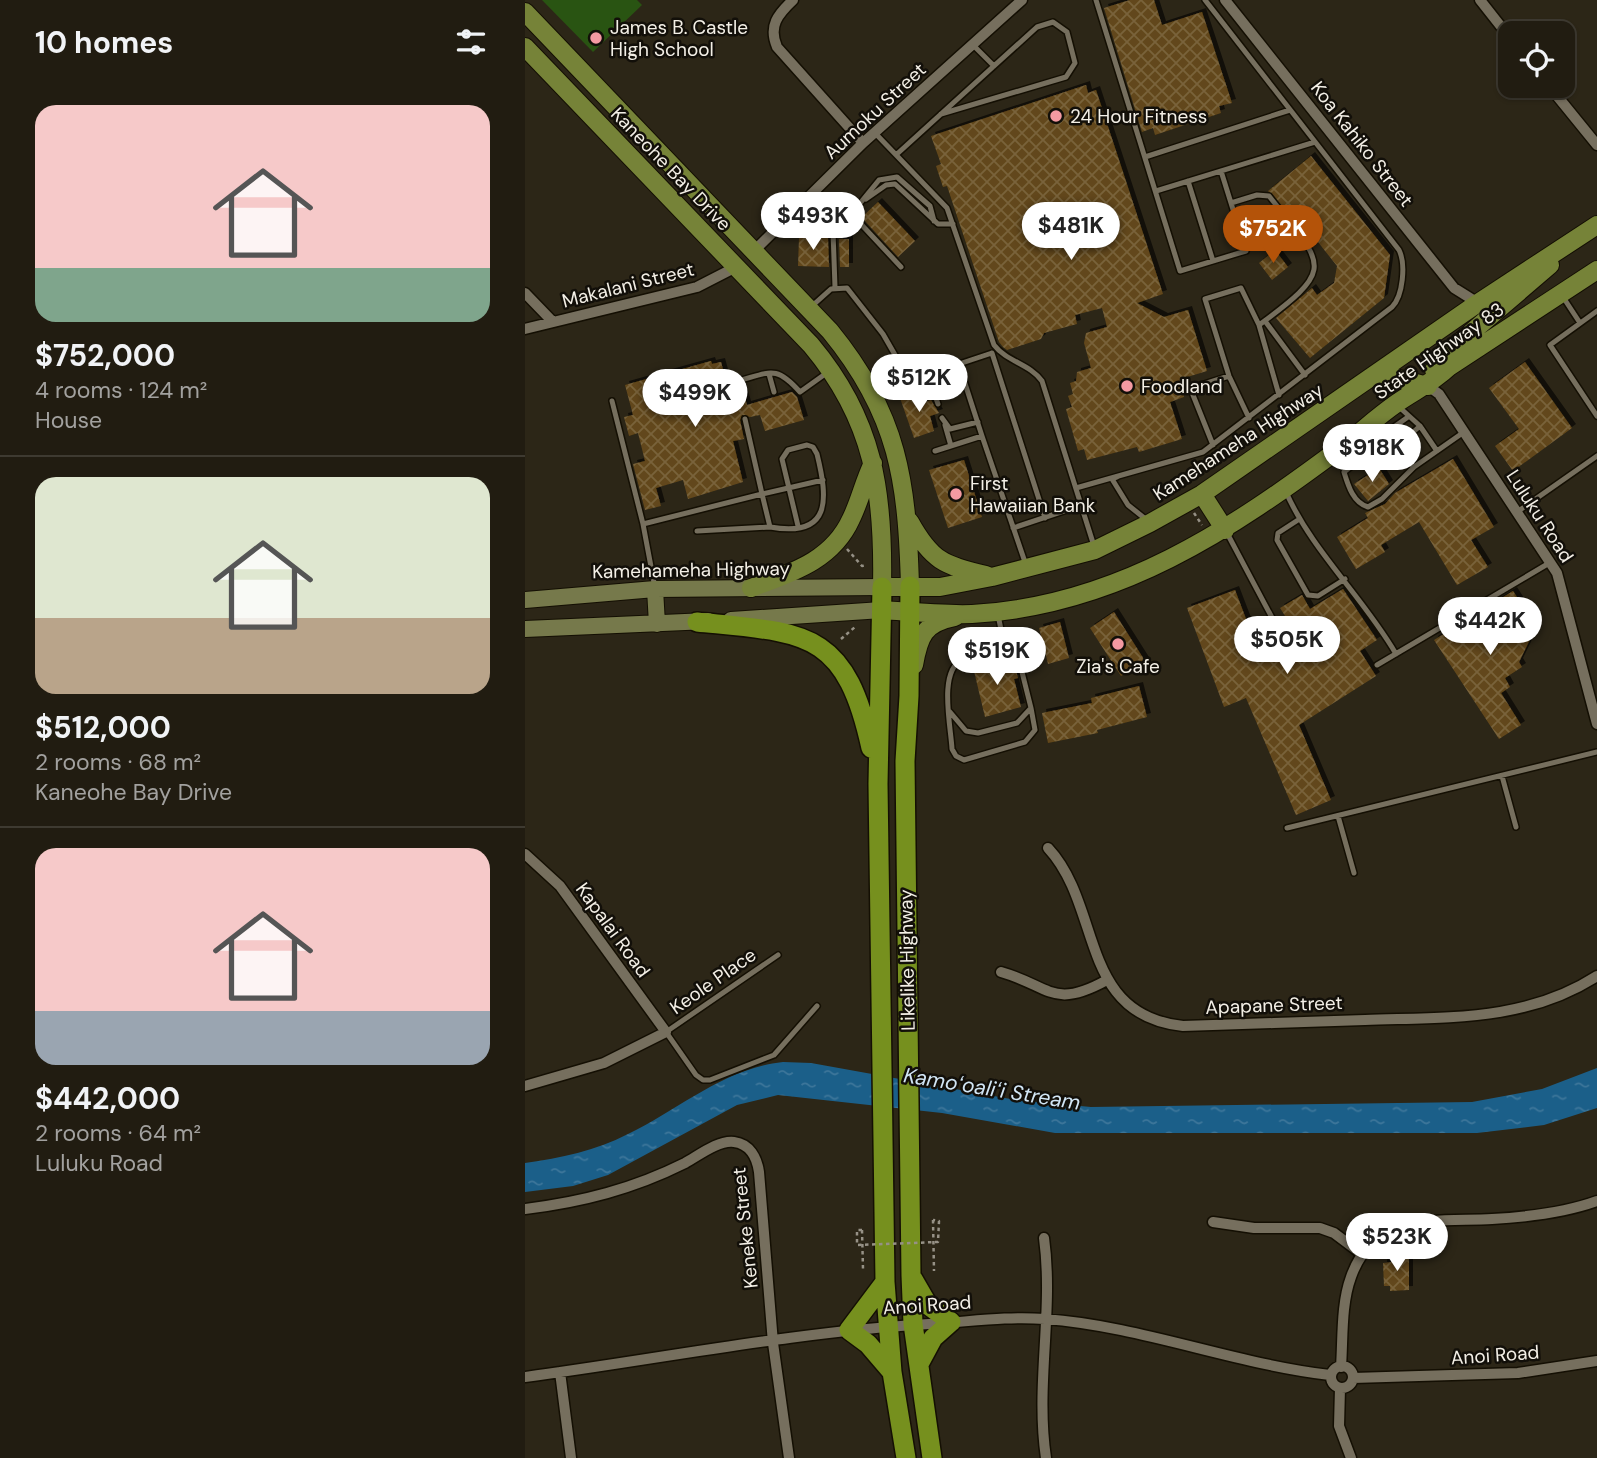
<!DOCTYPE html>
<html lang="en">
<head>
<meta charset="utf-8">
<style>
	body { margin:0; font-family:"DM Sans",sans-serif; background:#29251a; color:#f1f3f6; height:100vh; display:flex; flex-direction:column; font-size:26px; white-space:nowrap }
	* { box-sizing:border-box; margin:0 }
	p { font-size:23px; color:#a2a19f }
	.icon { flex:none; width:38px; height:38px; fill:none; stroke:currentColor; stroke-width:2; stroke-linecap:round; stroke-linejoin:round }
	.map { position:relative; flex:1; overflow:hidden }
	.details { display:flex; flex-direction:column; background:#211c11; width:525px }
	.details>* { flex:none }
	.fabs { position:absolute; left:973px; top:21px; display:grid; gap:14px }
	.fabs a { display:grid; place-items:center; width:77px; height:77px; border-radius:14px; background:#211c11; box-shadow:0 2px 5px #0004,0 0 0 2px #3e3a31; font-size:35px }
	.price { position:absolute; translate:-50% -60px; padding:0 16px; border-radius:24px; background:#fff; color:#222; font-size:23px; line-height:46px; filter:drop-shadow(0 2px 4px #0008) }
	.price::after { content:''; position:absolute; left:50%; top:42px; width:21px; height:16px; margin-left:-10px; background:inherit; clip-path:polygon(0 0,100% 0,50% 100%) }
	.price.current { background:#b45309; color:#fff }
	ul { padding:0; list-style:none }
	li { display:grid; align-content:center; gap:14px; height:371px; padding:0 35px }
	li+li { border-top:2px solid #3e3a31 }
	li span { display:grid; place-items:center; height:217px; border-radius:21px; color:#555 }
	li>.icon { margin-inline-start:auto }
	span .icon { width:126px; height:126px; fill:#fffc; stroke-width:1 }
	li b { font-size:30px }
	h2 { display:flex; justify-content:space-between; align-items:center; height:84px; padding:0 35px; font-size:30px }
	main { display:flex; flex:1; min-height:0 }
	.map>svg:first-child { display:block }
	.pitch { fill:#295412 }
	.water { fill:url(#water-ripples) }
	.building { fill:url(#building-cross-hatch); filter:url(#shadow) }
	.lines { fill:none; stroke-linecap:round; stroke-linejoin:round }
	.lane-casing { stroke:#140f03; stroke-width:8 }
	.street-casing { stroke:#140f03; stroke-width:13 }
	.secondary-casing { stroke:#140f03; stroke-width:18 }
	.primary-casing { stroke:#140f03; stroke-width:20 }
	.highway-casing { stroke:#140f03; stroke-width:22 }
	.path { stroke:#969186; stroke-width:2.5; stroke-dasharray:3.5 3.5; stroke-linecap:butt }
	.lane { stroke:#766f5e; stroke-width:5 }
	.street { stroke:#766f5e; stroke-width:10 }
	.secondary { stroke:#76794b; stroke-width:16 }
	.primary { stroke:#768338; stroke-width:18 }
	.highway { stroke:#76901e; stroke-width:19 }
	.path-bridge { stroke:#969186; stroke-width:2.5; stroke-dasharray:3.5 3.5; stroke-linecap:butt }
	.poi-dot { fill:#f49aa2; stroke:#120f09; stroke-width:2.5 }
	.labels { text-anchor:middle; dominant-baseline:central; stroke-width:5; stroke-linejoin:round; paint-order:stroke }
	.poi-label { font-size:19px; fill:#f3efe6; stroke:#120f09; text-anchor:start }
	.street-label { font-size:19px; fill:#f3efe6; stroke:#120f09 }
	.water-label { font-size:21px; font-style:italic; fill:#d2e6f5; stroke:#120f09 }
</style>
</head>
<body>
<main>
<section class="details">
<h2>10 homes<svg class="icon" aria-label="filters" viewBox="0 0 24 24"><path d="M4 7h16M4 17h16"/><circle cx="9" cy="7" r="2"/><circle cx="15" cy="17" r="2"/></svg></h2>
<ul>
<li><span style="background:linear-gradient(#f6c9c9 75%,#7fa58c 0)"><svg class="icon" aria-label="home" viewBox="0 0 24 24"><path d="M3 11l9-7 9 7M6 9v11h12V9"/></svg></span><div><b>$752,000</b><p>4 rooms · 124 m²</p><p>House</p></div></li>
<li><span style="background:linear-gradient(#dfe7d0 65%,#b9a48a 0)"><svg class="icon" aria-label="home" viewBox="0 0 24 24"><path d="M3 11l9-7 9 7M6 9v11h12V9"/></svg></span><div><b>$512,000</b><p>2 rooms · 68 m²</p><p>Kaneohe Bay Drive</p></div></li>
<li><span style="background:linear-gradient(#f6c9c9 75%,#9aa5b1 0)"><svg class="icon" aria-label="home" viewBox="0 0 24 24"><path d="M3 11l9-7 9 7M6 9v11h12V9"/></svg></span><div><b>$442,000</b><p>2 rooms · 64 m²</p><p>Luluku Road</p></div></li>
</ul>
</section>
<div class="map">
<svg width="1072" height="1458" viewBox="0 0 1072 1458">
	<defs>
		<pattern id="water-ripples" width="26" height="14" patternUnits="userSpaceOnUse" patternTransform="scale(1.75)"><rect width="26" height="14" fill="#1b5f89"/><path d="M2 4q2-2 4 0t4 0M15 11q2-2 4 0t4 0" fill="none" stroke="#3d769a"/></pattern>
		<pattern id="building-cross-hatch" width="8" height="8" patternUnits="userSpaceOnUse" patternTransform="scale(1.75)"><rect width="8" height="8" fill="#62471a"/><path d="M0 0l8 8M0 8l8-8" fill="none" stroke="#79623b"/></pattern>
		<filter id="shadow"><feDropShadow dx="4" dy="-4" stdDeviation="0" flood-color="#0009"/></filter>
	</defs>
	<rect width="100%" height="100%" fill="#2c2617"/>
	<path class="pitch" d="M17,0H112L117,5L68,52Z"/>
	<path class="water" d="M258,1062L286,1063L491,1100L566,1107L947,1102L1017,1089L1072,1068V1108L1019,1125L952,1133H530L417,1113L253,1095L212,1105L83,1175L48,1186L0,1192V1163C36,1158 70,1151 103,1134C155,1109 199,1068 258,1062Z"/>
	<path class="building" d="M605,0H629L637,25L677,12L707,103L694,106L696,113L630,135L628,128L617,132L579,8Z
		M561,85L563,93L571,90L638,294L612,303L639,317L663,310L682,371L659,378V397L645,402L657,439L614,452L612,447L562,460L559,449L553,451L541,409L547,407L543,396L548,394L545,383L551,381L552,372L566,368L559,343L561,333L582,327L577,308L550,315L552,324L519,333L516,339L482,350L478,347L474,342L422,186L418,187L411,166L416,164L406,136Z
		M786,156L865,255L859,298L785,358L751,318L787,288L792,295L809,283L812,266L777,222L773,225L743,191Z
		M353,202L390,241L373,257L339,220L338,216Z
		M274,237L303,238L304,267L273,266Z
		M314,239H324V267H315Z
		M750,250L763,267L747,280L734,263Z
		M186,361L187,364L196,362L203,388L213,391L217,387L222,405L267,392L272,397L279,420L240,431L235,415L225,417L217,415L215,420L219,439L208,441L218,482L163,499L158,480L131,488L136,506L120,510L108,464L120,461L113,433L104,436L99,417L108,415L100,385Z
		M1000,362L1047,428L988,471L970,446L994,429L964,388Z
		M396,391L400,402L406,400L414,413L405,416L409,431L389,438L375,398Z
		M928,459L969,527L946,540L963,567L932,585L894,522L856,545L860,552L831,569L812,537L843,518L840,513L860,504L870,493Z
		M439,460L457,517L423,528L404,470Z
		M854,468L864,484L843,501L829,484Z
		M818,589L852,640L835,651L851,676L774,725L806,800L771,815L721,698L699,707L662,608L710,590L734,653L769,630L755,608L777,595L785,609Z
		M988,591L1011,627L994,662L997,667L980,678L985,687L976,693L996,725L974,739L909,640Z
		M589,612L620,661L596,676L565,628Z
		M535,622L544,658L523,664L514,628Z
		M483,658L484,664L489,663L493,678L489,679L496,707L460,717L448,667Z
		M614,686L622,717L572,730L573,733L523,743L517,713L567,703L566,698Z
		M866,1255H884V1290L865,1291V1286H859L858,1263L866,1262Z"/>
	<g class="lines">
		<g class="lane-casing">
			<path id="lane" d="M571,0L655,271L721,251L696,171
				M448,45L469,66
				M350,133L422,208L469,345C482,362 505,364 517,381L569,546
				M372,154L512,27L528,22L542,32L550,63L541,77L416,114
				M620,157L765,110
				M663,181L688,261
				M631,191L790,142
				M341,199L361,185L370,184L413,224H428
				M282,201L308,231L310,287
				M706,203L732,195L744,196C799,266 813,267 734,325
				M376,267L334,222L332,207L354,180L372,177L405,206L409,221
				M1038,297L1055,323
				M287,306L306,289L322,288L358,334L385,381
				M1072,311L1025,345L1072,416
				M740,321L780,375
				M467,353L520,518
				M434,365L457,436
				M244,374L249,392
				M403,375L413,404
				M212,386L213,381C246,372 251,365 275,392L303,372
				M350,392L467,353
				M87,401L118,524L130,588
				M873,406L895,426L912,451
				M417,418L425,429L453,422
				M724,418L704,376L680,299L716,288L734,325L754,395
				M220,419L237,494L298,480
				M420,425L426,446
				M851,425L889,467L939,432
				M859,434L883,417
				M886,434L895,426
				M863,437L819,472C823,485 828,503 843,507L857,499L889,467
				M688,445L668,395L676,385L704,376
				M410,451L457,436L501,565
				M592,477L587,479L603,505L623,521
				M551,488L678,452L867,307C878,296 881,264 874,250L680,0
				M761,492C787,551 838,597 871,654
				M992,512L1072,456
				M773,520L753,533L752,540L783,595L793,596L820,579
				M118,524L237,494L245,527C307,538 303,499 292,454L288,447L282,445L263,450L257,459L273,526
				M488,528L557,505
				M172,531L245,527
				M702,533L753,629
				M480,649C467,652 449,654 437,660C413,671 426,727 427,749L431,756L439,760L500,742L510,730L506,708
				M852,665L1026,562
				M425,712L441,731L453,733L492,723L506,708L494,660L480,649L473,615
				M977,776L991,827
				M813,816L829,873
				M762,828L1072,752
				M253,955L141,1032L171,1075L178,1080H185L249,1055L292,1006"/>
		</g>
		<g class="street-casing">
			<path id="street" d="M268,0C253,14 243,26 252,47L338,143
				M700,0L929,288L953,303
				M955,0L985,38
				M1024,86L1072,145
				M229,251L338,143L497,0
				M0,293L27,321
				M0,329L172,287L211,267
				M903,386L914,394L1032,573L1072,724
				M523,848C578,907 553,1015 658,1026C719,1024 779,1022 840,1020C921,1017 1001,1022 1072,976
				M0,854L35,886L141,1032L79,1063L0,1086
				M476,972C525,986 528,1010 582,980
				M0,1209C57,1202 108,1189 160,1163C173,1156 193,1140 209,1142C225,1144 232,1158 234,1172L248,1343L264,1458
				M688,1222L729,1228H795L809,1233L837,1254
				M519,1238C529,1311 510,1384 521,1458
				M806 1377a11 11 0 1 1 22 0a11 11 0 1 1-22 0Z
				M816,1367C818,1338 816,1304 826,1277C849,1211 911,1222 967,1219C1002,1217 1039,1213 1072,1201
				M35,1372L46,1458
				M0,1377C134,1359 269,1332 404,1324C443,1322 480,1316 520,1319C616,1326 709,1364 805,1375
				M828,1378L993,1373L1072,1361
				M815,1388L814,1426L826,1458"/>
		</g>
		<g class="secondary-casing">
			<path id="secondary" d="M130,589L132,624
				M0,600L130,589L357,587
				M206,620L357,610
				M0,629L183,621"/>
		</g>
		<g class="primary-casing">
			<path id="primary" d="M0,12L305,331C374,415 382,482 385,586
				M0,47L286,345C349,420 359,492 357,587H415L467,577L570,550L625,523L677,494L953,303L1072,225
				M909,370L928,348L1025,265
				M854,374L903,386
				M677,494L700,530
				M385,522C406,560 419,566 461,575
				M226,588C266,573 307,561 326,519C335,501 339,481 348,463
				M357,610C386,612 418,615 447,614C592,606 706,530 818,446C836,432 853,416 872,403C891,390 907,383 924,367L1072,270
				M389,665C394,636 399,623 430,617"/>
		</g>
		<g class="highway-casing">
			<path id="highway" d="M385,586L384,696L380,761L386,1275L388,1324L407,1458
				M357,587L353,784L360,1282L367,1372L381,1458
				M172,622C281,633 320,629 346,748
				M388,1279L403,1305L426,1322L408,1338L394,1364
				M360,1282L324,1330L343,1344L367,1372"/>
		</g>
		<path class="path" d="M669,513L677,525
			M322,549L337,566L342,565
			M316,639L330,627
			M408,1220L409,1271
			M337,1230L338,1269"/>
		<use href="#lane" class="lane"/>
		<use href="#street" class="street"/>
		<use href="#secondary" class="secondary"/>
		<use href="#primary" class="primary"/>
		<use href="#highway" class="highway"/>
		<path class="path-bridge" d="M337,1230H332V1245L413,1242L414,1221L408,1220"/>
	</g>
	<g class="poi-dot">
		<circle cx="71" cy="38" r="7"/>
		<circle cx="531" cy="116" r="7"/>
		<circle cx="602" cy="386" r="7"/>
		<circle cx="431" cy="494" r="7"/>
		<circle cx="593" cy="644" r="7"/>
	</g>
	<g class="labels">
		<g class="poi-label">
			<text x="85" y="27">James B. Castle<tspan x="85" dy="22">High School</tspan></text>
			<text x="545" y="116">24 Hour Fitness</text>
			<text x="616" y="386">Foodland</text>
			<text x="445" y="483">First<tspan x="445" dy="22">Hawaiian Bank</tspan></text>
			<text x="593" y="666" text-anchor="middle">Zia's Cafe</text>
		</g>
		<g class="street-label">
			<text transform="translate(350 111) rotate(-43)">Aumoku Street</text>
			<text transform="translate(837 144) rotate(52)">Koa Kahiko Street</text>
			<text transform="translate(146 169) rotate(46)">Kaneohe Bay Drive</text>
			<text transform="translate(103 285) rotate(-14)">Makalani Street</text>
			<text transform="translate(914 351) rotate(-35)">State Highway 83</text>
			<text transform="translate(713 442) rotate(-33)">Kamehameha Highway</text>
			<text transform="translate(1015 516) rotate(57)">Luluku Road</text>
			<text transform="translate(166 570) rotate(-1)">Kamehameha Highway</text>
			<text transform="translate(88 930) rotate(54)">Kapalai Road</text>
			<text transform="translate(382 960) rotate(-91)">Likelike Highway</text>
			<text transform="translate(188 981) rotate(-35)">Keole Place</text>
			<text transform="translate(749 1005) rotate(-2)">Apapane Street</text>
			<text transform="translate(220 1228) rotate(-96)">Keneke Street</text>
			<text transform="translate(402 1305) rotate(-4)">Anoi Road</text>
			<text transform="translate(970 1355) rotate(-4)">Anoi Road</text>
		</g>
		<g class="water-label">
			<text transform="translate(467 1089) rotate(9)">Kamoʻoaliʻi Stream</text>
		</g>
	</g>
</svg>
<div class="fabs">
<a><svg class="icon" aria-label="locate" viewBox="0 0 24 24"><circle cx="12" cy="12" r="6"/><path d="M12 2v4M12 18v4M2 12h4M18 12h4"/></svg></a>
</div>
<b class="price" style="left:288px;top:252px">$493K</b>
<b class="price" style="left:546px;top:262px">$481K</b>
<b class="price current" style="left:748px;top:265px">$752K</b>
<b class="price" style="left:394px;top:414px">$512K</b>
<b class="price" style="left:170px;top:429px">$499K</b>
<b class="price" style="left:847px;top:484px">$918K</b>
<b class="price" style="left:965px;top:657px">$442K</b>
<b class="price" style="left:762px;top:676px">$505K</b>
<b class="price" style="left:472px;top:687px">$519K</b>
<b class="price" style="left:872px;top:1273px">$523K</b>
</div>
</main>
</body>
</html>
